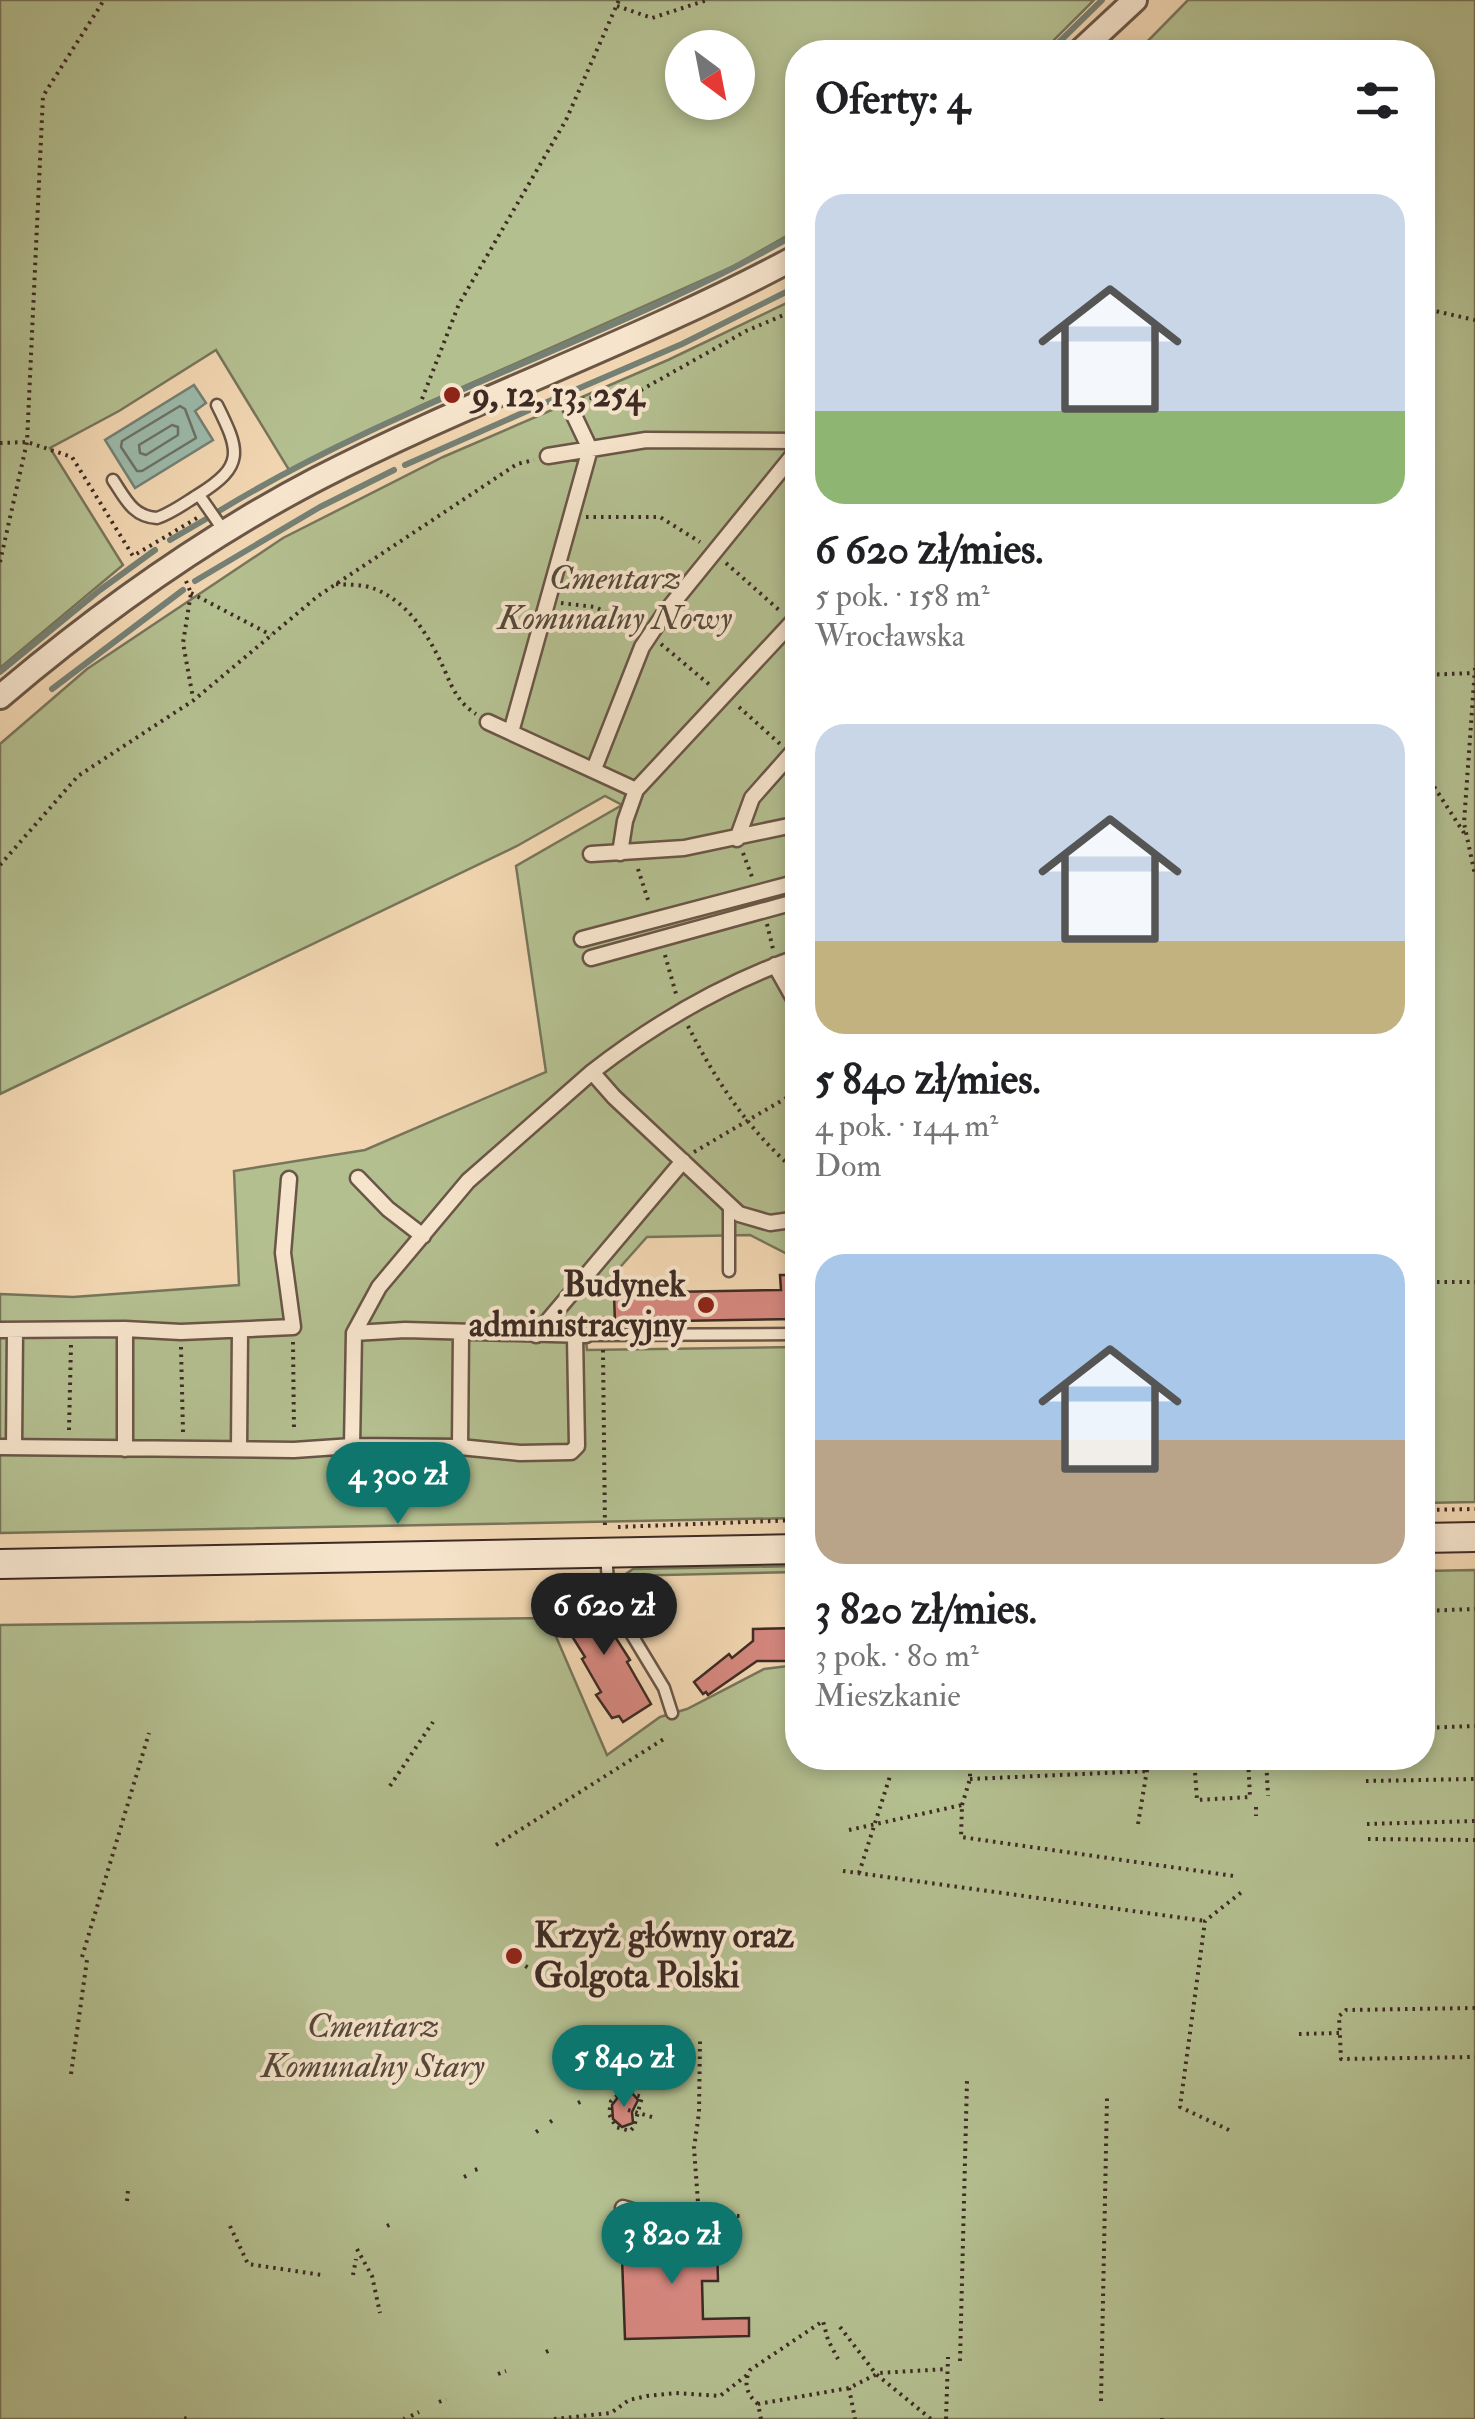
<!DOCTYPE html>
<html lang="pl">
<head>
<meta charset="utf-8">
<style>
	body { margin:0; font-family:"IM FELL Double Pica",serif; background:#f6f6f6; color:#202124; height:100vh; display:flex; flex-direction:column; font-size:38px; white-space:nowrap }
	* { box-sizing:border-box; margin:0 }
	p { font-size:32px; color:#757577 }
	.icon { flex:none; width:55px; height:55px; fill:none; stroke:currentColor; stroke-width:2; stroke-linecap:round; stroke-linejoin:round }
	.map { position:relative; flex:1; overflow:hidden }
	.details { position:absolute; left:785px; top:40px; width:650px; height:1730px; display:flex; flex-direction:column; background:#fff; border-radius:40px; box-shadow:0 5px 15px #0003 }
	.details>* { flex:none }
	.needle { width:65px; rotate:148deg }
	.buttons { position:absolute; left:665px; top:30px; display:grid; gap:20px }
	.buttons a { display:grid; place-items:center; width:90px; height:90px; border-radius:50%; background:#fff; box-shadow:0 5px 15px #0003; font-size:50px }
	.price { position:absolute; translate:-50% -85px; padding:0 22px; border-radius:35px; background:#0f766e; color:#fff; font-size:32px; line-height:65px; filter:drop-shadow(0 2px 5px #0008) }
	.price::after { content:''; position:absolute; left:50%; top:60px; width:30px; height:22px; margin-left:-15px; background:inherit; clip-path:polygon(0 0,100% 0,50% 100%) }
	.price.active { background:#222; color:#fff }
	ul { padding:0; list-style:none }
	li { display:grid; align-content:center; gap:20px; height:530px; padding:0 30px }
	li span { display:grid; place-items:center; height:310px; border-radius:30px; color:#555 }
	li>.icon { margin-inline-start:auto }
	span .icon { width:180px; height:180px; fill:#fffc; stroke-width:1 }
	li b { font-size:42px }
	h2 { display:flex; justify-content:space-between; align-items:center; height:120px; padding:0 30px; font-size:42px }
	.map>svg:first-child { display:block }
	.green { fill:#b4bf90; stroke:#78755a; stroke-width:2.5; fill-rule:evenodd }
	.water { fill:#9bb9a9; stroke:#758074; stroke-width:2.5 }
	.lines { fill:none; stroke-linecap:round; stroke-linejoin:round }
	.shore { stroke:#6c7266; stroke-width:2.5 }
	.stream { stroke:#758074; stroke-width:6 }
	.building { fill:#d5877e; stroke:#3d2b24; stroke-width:2.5 }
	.service-casing { stroke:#6a5647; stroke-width:15 }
	.pedestrian-casing { stroke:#6a5647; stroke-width:19 }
	.tertiary-casing { stroke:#6a5647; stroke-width:28 }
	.secondary-casing { stroke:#3d2b24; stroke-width:32 }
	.path { stroke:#3d2b24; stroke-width:4; stroke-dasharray:2.5 5; stroke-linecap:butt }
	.service { stroke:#f6e4cc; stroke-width:10 }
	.pedestrian { stroke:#f6e4cc; stroke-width:14 }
	.tertiary { stroke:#f6e4cc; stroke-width:22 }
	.secondary { stroke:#f6e4cc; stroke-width:28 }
	.poi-dot { fill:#8f2418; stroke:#f6e4cc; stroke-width:4 }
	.labels { text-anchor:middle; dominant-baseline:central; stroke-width:8; stroke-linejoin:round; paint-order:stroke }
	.poi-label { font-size:35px; font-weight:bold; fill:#3d2b24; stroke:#f6e4cc; text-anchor:start }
	.park-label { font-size:35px; font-style:italic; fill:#55493a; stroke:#f6e4cc }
</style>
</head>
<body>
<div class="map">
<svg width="1475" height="2419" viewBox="0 0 1475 2419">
	<rect width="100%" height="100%" fill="#f1d6b1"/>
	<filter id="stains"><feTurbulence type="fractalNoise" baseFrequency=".002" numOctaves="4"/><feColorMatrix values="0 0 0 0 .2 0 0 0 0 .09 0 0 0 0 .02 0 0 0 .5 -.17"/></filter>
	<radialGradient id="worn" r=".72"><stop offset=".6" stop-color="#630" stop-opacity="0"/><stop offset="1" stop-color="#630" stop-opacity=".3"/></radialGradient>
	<path class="green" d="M0,0H1094L1042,52H798L797,230L732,267L420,406L289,470L216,350L119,411L50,448L123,565L0,668ZM682,48H738V102H682Z
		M1188,0H1475V1502L1422,1503V52H1137Z
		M797,298V1259L750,1235L647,1237L614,1274L615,1317L584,1318L587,1350L797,1347V1518L0,1533V1294L73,1297L239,1285L234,1171L365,1150L546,1072L516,866L622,805L605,796L517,846L0,1094V744L87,669L283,538L443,457L668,360Z
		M797,1566V1572L623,1576L633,1569Z
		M1475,1570V2419H0V1625L548,1618L607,1755L660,1717L687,1709L764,1669L797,1665L798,1758H1422L1423,1571Z"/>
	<path class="water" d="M194,385L206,403L195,411L213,440L135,488L105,440Z"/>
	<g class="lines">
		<path class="shore" d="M180,406L185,409L196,438L142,471H137L121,447L122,441Z
			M172,425L178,427V435L146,455L140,453L139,445Z"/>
		<path class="stream" d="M1049,52L1102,0
			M575,390L682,344L798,286
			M405,465L554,399
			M219,511C403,399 611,340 798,233
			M170,540L206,519
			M195,581L320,507L394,470
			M0,672L100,590L155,550
			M52,689L183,590"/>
	</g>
	<path class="building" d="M780,1275H798V1319L615,1322L614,1293L781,1290Z
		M585,1590L630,1660L627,1662L651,1704L623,1722L619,1716L612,1718L596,1695L601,1692L582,1659L585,1657L555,1609Z
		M798,1628V1661H757L708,1695L706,1692L703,1694L694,1682L729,1654L732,1658L753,1641V1629Z
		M633,2094L638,2100L632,2112L633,2123L622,2127L613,2119L612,2105L619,2096Z
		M700,2225L701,2245L717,2244L718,2281H702L703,2319L749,2318V2336L625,2339L622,2257H630V2251H637V2244H643V2226Z"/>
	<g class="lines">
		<g class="service-casing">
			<path id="service" d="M113,480C125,498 133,517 157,518C172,513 185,503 198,495C245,466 240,451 217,405
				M199,495L224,531
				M729,1271V1204
				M586,1335L798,1334
				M606,1553L609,1597L664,1688L672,1713"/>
		</g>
		<g class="pedestrian-casing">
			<path id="pedestrian" d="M548,456L646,440L798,441
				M488,722L636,790L625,821L620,853
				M511,732L590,449L570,407
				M594,769L642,647L664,614L798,449
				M636,790L798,616
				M737,839L752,798L798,746
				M591,854L684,848L798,824
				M582,939L798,882
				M798,957C722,984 655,1023 592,1072L614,1097L739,1214L770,1223L798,1219
				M591,958L798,901
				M775,965L798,1006
				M358,1178L388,1209L423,1236
				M125,1329V1449
				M0,1330L125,1329L181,1332L293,1327L283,1253L289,1179
				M354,1333L405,1330L586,1335
				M536,1335L683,1161
				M352,1446L354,1333L379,1287L468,1181L592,1072
				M0,1447L294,1450L352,1446L460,1447L520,1453L571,1452L577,1446L575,1336
				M14,1447L15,1330
				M460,1447L461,1333
				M239,1448L240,1331
				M623,2208L633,2211"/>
		</g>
		<g class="tertiary-casing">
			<path id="tertiary" d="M1079,52L1135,0
				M0,697C99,613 202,539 317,479C474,398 642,340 798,256"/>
		</g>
		<g class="secondary-casing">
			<path id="secondary" d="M1422,1538L1475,1537
				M0,1564L798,1549"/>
		</g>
		<path class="path" d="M617,6L652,18L707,0
			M1422,308L1475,320
			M422,399L459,304L566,120L619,0
			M582,399L634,394L746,331L798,309
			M0,443L27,442L72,457L133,556L197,518
			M586,517H660L700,542
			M0,562L27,442L43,96L104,0
			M726,563L779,610
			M186,581L191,593L183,643L193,698
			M336,584C348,585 364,584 375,589C410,603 430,638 445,671C453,690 459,703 476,714
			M191,593L271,635
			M561,603L595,607L637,627
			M661,644L711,686
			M1475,668L1464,823L1475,875
			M1422,675L1475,673
			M739,707L780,744
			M1422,768L1464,833
			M743,853L752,877
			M0,865L78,776L194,700L318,596L517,464L534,460
			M638,869L649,903
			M767,924L773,949
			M665,955L676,994
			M688,1026C717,1083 749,1131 798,1173
			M694,1152L798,1091
			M1422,1282H1475
			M293,1342L294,1432
			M181,1347L183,1432
			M603,1350L605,1530
			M69,1430L71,1344
			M1422,1510L1475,1509
			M618,1527L798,1520
			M1422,1611L1475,1609
			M1422,1728L1475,1726
			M1194,1758L1197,1800L1250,1797L1248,1758
			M1266,1758L1268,1796
			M970,1779L1149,1771
			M1366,1781L1475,1779
			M390,1786L433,1722
			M962,1805L970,1779V1758
			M1256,1807V1816
			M1138,1824L1149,1758
			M1367,1824L1475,1821
			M849,1830L962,1805L961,1837L1234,1876
			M1368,1839L1475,1840
			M496,1845L667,1737
			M843,1871L1205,1921
			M859,1873L891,1773
			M82,1957L149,1733
			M519,1962L532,1970
			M1475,2008L1346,2010L1339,2016L1341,2059L1475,2057
			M1299,2034L1339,2033
			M71,2074L87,1960
			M623,2091L642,2097L634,2127L630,2131L616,2127L609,2114L611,2101Z
			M578,2103L582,2101
			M628,2110L652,2117
			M550,2122L553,2120
			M1229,2130L1180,2107L1205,1921L1243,1891
			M536,2132L542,2128
			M475,2170L478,2169
			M464,2177L468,2175
			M127,2201L128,2190
			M647,2216H744
			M699,2216L694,2148L699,2113L700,2040
			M230,2226L248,2264L322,2275
			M387,2226L393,2223
			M357,2249L372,2276L380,2313
			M353,2275L356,2259
			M840,2327L876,2374L931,2419
			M546,2352L552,2349
			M960,2361L967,2080
			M498,2374L506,2371
			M849,2388L855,2419
			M1101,2401L1107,2098
			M439,2402L446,2399
			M758,2404C747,2395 743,2383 750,2370L823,2321L828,2340L838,2359
			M411,2416L419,2412
			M184,2418L187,2419
			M1162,2418V2419
			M404,2419L405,2418
			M554,2419L611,2413L629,2400L647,2396L676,2393L720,2396L747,2375
			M761,2419L758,2404L849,2388L879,2373L947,2369
			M946,2419L948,2357"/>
		<use href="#service" class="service"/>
		<use href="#pedestrian" class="pedestrian"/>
		<use href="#tertiary" class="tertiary"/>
		<use href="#secondary" class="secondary"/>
	</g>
	<g class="poi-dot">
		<circle cx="452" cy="395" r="10"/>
		<circle cx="706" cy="1305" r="10"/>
		<circle cx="514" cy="1956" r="10"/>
	</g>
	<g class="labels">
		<g class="poi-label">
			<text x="472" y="395">9, 12, 13, 254</text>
			<text x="686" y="1285" text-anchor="end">Budynek<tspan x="686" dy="40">administracyjny</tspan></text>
			<text x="534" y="1936">Krzyż główny oraz<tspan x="534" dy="40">Golgota Polski</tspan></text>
		</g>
		<g class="park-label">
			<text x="615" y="578">Cmentarz<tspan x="615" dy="40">Komunalny Nowy</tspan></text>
			<text x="373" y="2026">Cmentarz<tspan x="373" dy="40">Komunalny Stary</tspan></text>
		</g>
	</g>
	<rect width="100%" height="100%" filter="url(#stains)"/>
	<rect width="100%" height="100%" fill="url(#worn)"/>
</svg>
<div class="buttons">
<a><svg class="needle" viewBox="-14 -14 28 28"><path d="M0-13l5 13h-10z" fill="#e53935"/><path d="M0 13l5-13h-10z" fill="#757577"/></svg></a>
</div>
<b class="price" style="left:398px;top:1527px">4 300 zł</b>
<b class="price active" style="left:604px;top:1658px">6 620 zł</b>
<b class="price" style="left:624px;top:2110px">5 840 zł</b>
<b class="price" style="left:672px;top:2287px">3 820 zł</b>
<section class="details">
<h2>Oferty: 4<svg class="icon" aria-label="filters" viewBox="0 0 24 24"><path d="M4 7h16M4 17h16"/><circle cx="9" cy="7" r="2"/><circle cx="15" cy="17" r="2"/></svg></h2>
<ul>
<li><span style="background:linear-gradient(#c9d6e8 70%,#8fb573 0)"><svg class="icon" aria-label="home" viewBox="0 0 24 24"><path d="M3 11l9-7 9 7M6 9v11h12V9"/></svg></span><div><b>6 620 zł/mies.</b><p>5 pok. · 158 m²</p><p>Wrocławska</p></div></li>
<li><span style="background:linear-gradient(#c9d6e8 70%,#c2b280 0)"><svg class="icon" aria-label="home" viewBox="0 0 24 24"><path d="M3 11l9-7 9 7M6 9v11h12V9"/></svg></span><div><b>5 840 zł/mies.</b><p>4 pok. · 144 m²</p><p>Dom</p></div></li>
<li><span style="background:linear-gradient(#a9c7e8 60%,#b9a48a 0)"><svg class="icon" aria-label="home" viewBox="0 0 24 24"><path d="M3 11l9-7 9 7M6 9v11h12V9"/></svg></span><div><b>3 820 zł/mies.</b><p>3 pok. · 80 m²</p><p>Mieszkanie</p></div></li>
</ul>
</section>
</div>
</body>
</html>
